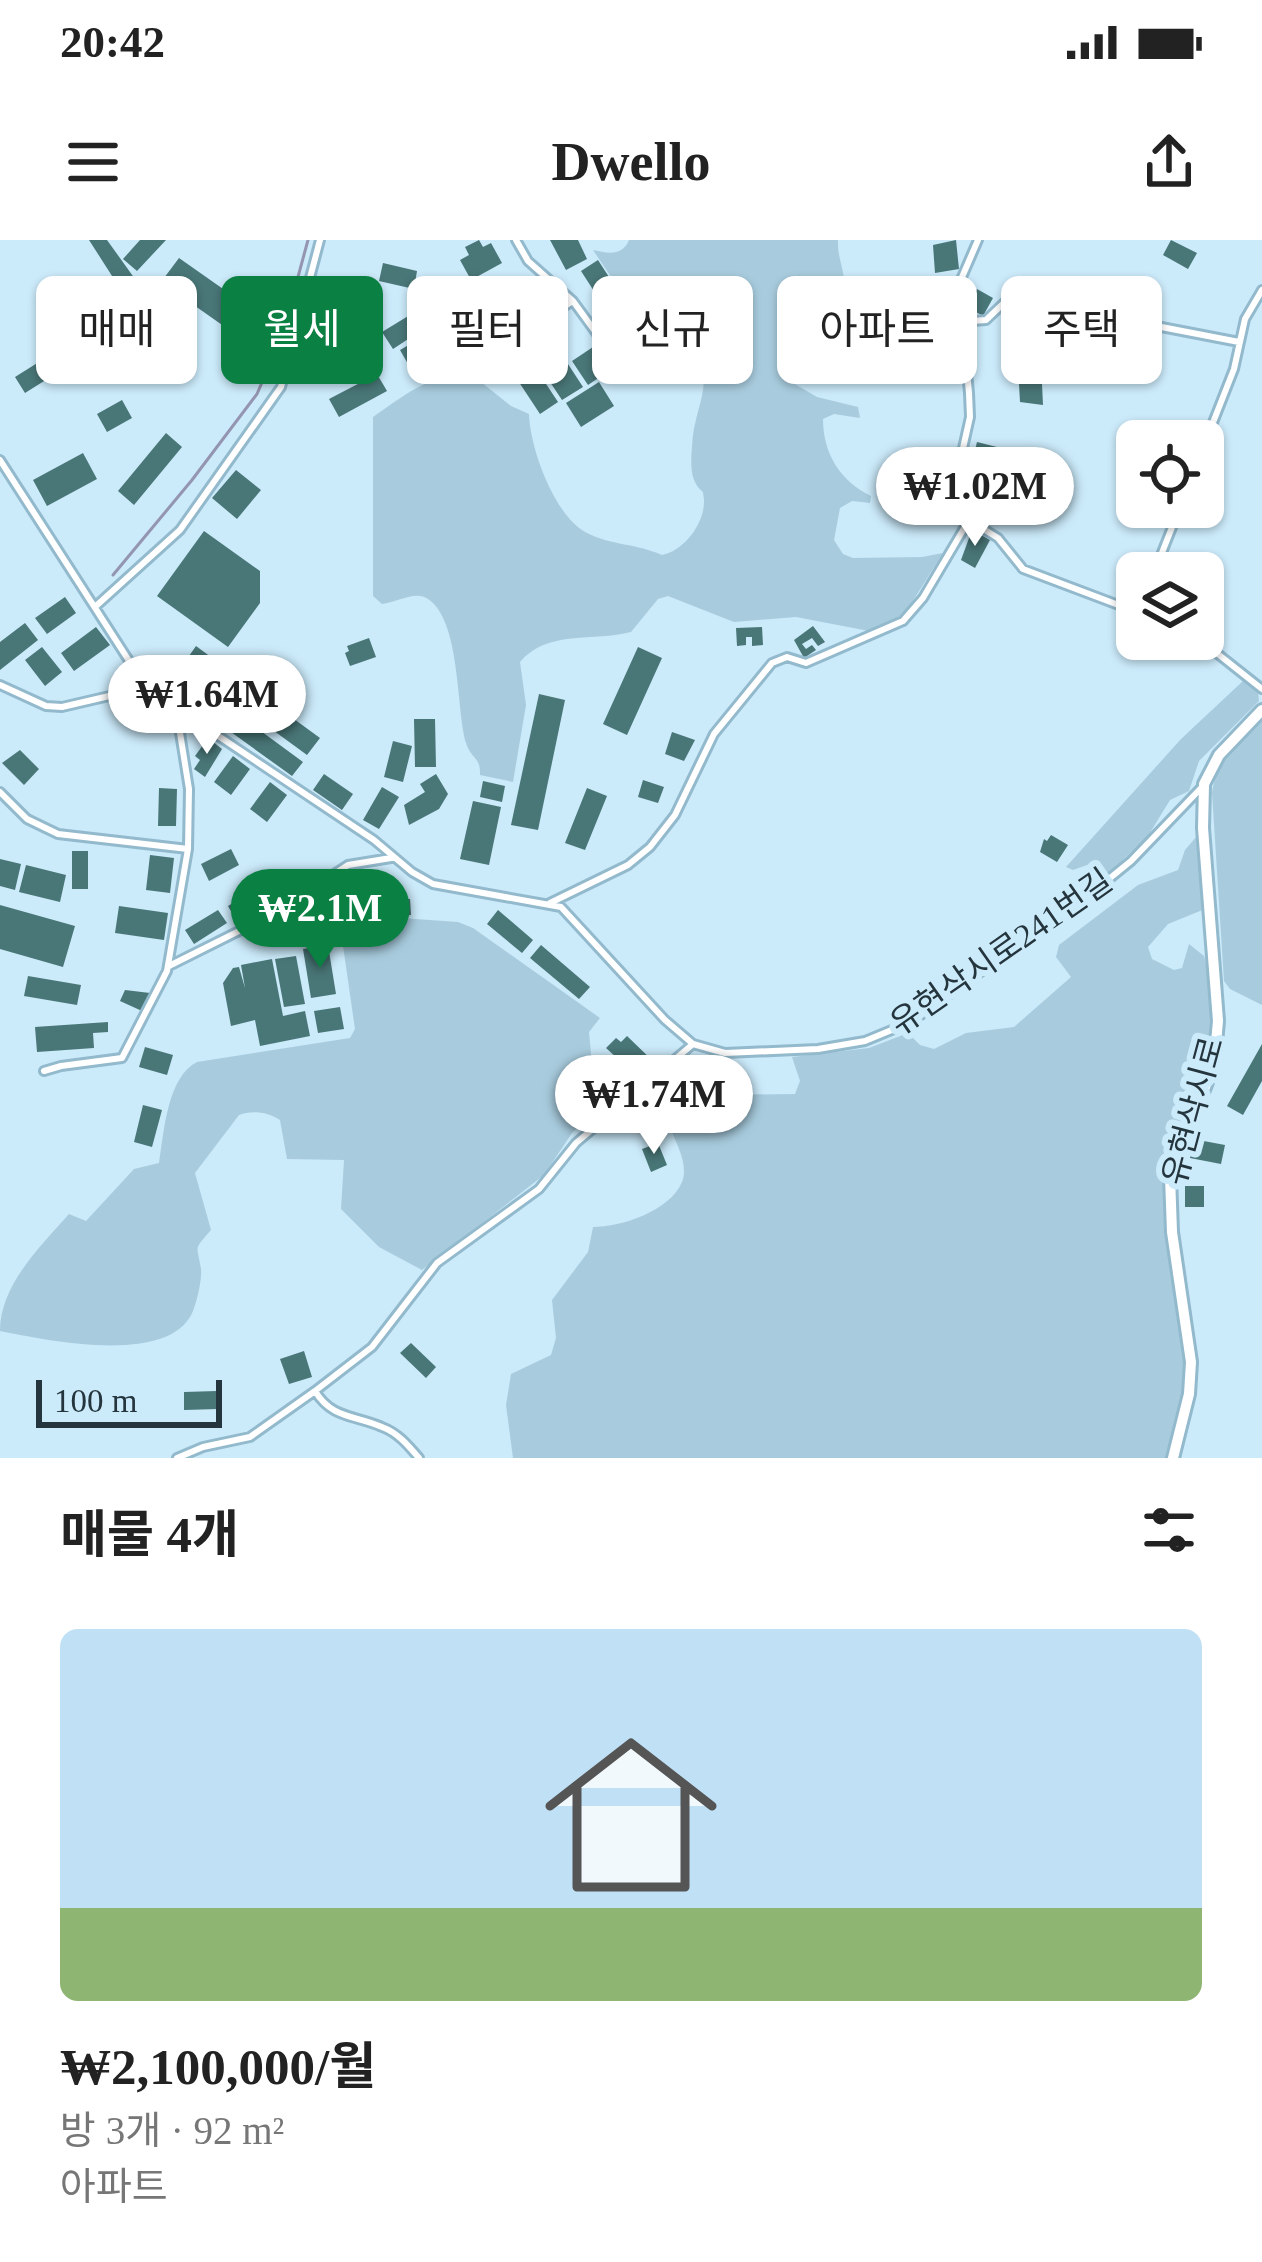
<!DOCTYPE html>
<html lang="ko">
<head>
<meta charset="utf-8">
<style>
	body { margin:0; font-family:"Times New Roman","Noto Sans KR",serif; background:#f6f6f6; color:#222; height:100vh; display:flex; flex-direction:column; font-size:45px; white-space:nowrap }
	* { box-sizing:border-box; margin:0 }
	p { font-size:39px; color:#767676 }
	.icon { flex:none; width:66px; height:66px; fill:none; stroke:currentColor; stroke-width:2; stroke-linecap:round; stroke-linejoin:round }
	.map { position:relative; height:1218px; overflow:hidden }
	.sheet { display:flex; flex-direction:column; background:#fff; flex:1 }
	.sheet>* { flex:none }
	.banner { position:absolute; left:36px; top:36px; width:1191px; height:108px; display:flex; gap:24px }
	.tools { position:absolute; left:1116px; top:180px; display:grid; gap:24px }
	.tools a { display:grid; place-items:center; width:108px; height:108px; border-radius:18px; background:#fff; box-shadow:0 3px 9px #0004; font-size:60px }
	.scale { position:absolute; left:36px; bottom:30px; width:186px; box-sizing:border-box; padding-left:12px; border:6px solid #25353d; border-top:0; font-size:33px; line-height:42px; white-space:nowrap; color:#25353d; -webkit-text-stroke:9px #cbeafa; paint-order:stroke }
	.price { position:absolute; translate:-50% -102px; padding:0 27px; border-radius:42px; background:#fff; color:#222; font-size:39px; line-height:78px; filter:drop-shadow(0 3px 6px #0008) }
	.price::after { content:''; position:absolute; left:50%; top:72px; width:36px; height:27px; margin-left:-18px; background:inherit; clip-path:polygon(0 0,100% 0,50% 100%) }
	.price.current { background:#0b8043; color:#fff }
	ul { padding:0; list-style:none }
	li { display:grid; align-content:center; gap:24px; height:636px; padding:0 60px }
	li+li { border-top:3px solid #e0e0e0 }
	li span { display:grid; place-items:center; height:372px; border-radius:18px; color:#555 }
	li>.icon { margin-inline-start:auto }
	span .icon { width:216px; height:216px; fill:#fffc; stroke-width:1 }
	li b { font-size:51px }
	h2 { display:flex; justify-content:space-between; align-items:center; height:144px; padding:0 60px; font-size:51px }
	.tag { padding:0 42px; border-radius:18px; background:#fff; box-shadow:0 3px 9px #0004; font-size:42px; line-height:108px }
	.tag.current { background:#0b8043; color:#fff }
	.status { display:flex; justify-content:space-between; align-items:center; height:84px; padding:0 60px; background:#fff; direction:ltr }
	.status svg { height:33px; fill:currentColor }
	header { display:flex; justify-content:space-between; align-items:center; height:156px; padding:0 60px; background:#fff; font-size:54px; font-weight:600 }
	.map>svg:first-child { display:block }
	.green { fill:#a8ccde }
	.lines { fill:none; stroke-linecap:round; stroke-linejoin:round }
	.stream { stroke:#9495b0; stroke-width:3 }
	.building { fill:#497677 }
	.lane-casing { stroke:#92b9cc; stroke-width:12 }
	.street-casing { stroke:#92b9cc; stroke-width:16 }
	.lane { stroke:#fff; stroke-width:6 }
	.street { stroke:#fff; stroke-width:10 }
	.labels { text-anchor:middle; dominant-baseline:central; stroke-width:12; stroke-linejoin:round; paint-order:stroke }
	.street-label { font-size:33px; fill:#25353d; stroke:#cbeafa }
</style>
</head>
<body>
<div class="status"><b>20:42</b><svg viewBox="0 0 49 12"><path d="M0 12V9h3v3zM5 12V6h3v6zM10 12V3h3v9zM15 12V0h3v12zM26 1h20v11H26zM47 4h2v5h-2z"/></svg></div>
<header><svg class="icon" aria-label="menu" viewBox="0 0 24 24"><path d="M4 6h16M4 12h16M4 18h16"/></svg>Dwello<svg class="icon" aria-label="share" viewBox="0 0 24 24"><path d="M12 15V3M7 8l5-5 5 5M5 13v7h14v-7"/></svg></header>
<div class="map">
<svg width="1262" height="1218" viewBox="0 0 1262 1218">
	<rect width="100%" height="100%" fill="#cbeafa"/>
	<path class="green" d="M629,0H838C837,18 846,33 844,49C840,95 807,106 793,143L817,157L858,167L860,178L834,174L823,179C823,213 840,241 871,256L870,263L852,261L840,268L834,300L843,314L853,318L922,317L943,313L909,367L898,378L869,391L796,377L734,382L668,356L658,359L631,392C594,402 548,389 520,422L526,465L513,542L480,535C481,517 471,519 466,503C456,469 461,381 428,359C415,350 396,363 382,364L373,356V177C401,158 435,130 471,134L511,166L529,174C530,209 555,277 587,293C610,305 638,304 662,315C684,311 705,283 704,260C703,247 702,254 696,244C690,234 691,218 692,207C693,162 726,132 677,97L668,98L657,115L632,68L593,10C607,13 622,17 629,0Z
		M1243,441L1258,451L1259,461L1199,521L1189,551L1170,560L1148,596L1106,636L1090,624L1073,630L1066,627L1181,499Z
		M1262,478V765L1230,749L1224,741L1212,553C1216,521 1240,500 1262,478Z
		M1197,596H1202L1205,669L1168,684L1148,707L1152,719L1174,730L1182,728L1189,704L1204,716C1214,751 1215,803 1202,838C1188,875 1166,905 1163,945L1185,1133L1181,1171L1168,1218H513L506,1165L511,1134L551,1115L556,1098L552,1060L588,1012L593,987C621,987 670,971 682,942C689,925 676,903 670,887L693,890L710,884L708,855L795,854L800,841L792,817L869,808L908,793L920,805L934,809L966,793L1014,787L1071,737L1056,717L1059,705L1138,645L1178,630L1185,610Z
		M401,678L458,682L473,688L600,778L589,792L596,869L572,893L544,935L422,1030L379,1007L341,969L344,920L287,919L280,880C268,872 252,870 239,875L195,933L211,990C193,1011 197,1004 201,1029C202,1038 198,1056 195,1065C179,1129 46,1100 0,1091C0,1045 40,1007 69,974L86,981L134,929L159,923C164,893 167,837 197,822L350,798L355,789L340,685L343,680Z"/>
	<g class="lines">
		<path class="stream" d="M113,335L192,240L257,154L282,96L308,0"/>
	</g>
	<path class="building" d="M89,0H107L135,39L121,50Z
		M140,0H166L137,31L123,19Z
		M479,0L483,7L491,3L502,23L471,40L460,20L469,15L465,7Z
		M550,0H578L587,19L566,30Z
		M956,0L959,29L935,33L933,5Z
		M1171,0L1197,13L1188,29L1163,15Z
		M179,18L253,70L235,94L161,42Z
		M598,20L627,65L610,76L581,31Z
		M383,23L417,31L414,49L379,41Z
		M501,36L512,55L479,74L467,56Z
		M977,49L993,58L983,76L967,67Z
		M520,55L529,71L499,89L489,73Z
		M418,70L428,86L393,109L382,92Z
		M462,70L477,93L443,115L428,92Z
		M87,94L100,117L84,126L71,103Z
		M424,96L432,110L408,124L400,110Z
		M551,98L583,147L562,160L530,112Z
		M637,98L656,130L642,138L623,107Z
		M596,105L612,129L588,145L572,121Z
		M521,106L558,162L540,174L503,118Z
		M58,110L68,126L25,153L15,137Z
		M377,134L387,151L339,177L329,159Z
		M599,142L614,166L581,187L566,163Z
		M1019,144H1042L1043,165L1020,162Z
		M122,160L132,178L107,192L97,174Z
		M166,193L182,207L134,265L118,251Z
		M977,202L997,207L995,214L1004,216L1000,233L984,235L971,226Z
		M83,213L97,239L47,266L33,240Z
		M236,230L261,250L237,279L212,258Z
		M972,290L990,300L975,328L961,320Z
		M204,291L260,331V363L228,407L157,356Z
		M65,357L76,373L47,394L35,378Z
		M25,383L38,400L0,430V402Z
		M813,386L825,402L818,406L812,398L802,404L806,409L812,405L816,410L804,418L794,400Z
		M96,387L110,405L74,431L61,413Z
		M762,387L763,405L752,406V397H746V405L737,406L736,388Z
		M369,398L376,417L350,426L345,413L349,411L347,406Z
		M196,406L219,423L224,417L237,426L224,444L209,433L189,461L168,446Z
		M42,407L62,432L45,446L25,420Z
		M638,407L662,418L627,495L603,484Z
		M539,454L565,460L538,590L511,585Z
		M268,460L320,498L307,515L255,477Z
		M228,467L303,522L292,536L217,482Z
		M414,479H435L436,527H415Z
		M672,492L695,500L684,521L665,514Z
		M208,498L222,509L205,537L194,529L200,520L195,516Z
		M393,501L412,506L403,542L384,537Z
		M20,510L39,529L24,545L2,523Z
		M233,516L250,529L231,555L214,542Z
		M324,534L353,554L342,570L313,550Z
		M436,534L448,554L439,569L409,585L404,565L425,552L420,544Z
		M643,540L664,547L658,563L638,557Z
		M483,541L505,546L502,562L480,557Z
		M270,542L287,555L267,582L250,569Z
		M382,547L399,557L379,589L363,580Z
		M159,548L177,549L176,586H158Z
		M587,548L607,556L585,610L565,603Z
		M473,561L501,567L489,625L460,619Z
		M1051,595L1068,605L1057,622L1040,612L1044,599L1047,601Z
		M231,609L239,625L209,641L201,624Z
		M72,611H88V649H72Z
		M150,615L174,618L170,653L146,650Z
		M0,619L21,624L15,650L0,646Z
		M26,625L66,635L60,662L19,652Z
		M267,643L275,657L236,680L228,666Z
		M361,646L363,675L323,677L321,649Z
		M410,659L411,675L376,676L375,660Z
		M0,665L75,686L63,727L0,709Z
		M119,666L168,673L164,700L115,693Z
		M218,670L227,683L194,704L185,690Z
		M498,670L533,700L522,713L487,684Z
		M328,705L336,754L311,758L303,709Z
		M541,705L590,747L579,759L530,718Z
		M296,716L305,764L284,767L275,719Z
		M272,719L283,776L305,771L310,796L260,806L255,780L231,786L223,743L233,728L239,727L245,748L241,725Z
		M28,736L81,745L77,765L24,756Z
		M125,750L150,753L142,771L120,761Z
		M340,767L344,789L318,793L314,771Z
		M108,782V792L93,793L94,808L37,812L35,787Z
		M627,796L656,824L641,840L606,808L616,798L621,802Z
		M1262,804V841L1243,875L1227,866Z
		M145,807L173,815L167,835L139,827Z
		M143,865L162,870L152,907L134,902Z
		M1193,899L1225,905L1221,924L1190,918Z
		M658,903L667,925L651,932L642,909Z
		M1185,946H1204V967H1185Z
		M411,1103L436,1127L426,1138L400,1113Z
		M304,1111L312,1137L289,1144L280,1119Z
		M217,1151L218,1169L184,1170V1152Z"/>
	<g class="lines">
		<g class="lane-casing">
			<path id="lane" d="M516,0L528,21L573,61L605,105L624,93
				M475,121L573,61
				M822,129V114L837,95L866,97L889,85L942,78L959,82L986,80L1007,60L1022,55H1053L1089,73L1239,102
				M1203,208L1234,129L1245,79L1262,50
				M0,220L142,441L177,474L189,549L188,609L58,594L27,579L0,552
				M969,280L998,298L1023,329L1137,372
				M1154,333L1180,267
				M96,366L180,290L281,147L320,0
				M1199,399L1262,449
				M0,445L46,466L62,467L148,447
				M177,474L202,485L374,600L412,632L433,644L561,667L665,780L693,804L725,813L818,809L865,801L911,782L1099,647L1131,621L1204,545
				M550,663L628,625L650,607L675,575L714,494L772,423L787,417L806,423L903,381L923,358L969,280L972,263L961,217L970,177L969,153L963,89L952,75L950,65L978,0
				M169,726L273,674L348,625L391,618
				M44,831L61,826L122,818L167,731L188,609
				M177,1218L203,1207L250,1197L315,1151
				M419,1218C408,1205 398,1193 382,1187C355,1175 332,1179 315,1151L372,1107L437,1023L539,949L576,903L693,804"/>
		</g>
		<g class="street-casing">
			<path id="street" d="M1173,1218L1189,1154L1191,1122L1172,992L1170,936L1207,842L1215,814L1218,781L1203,588L1204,544L1219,515L1262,470"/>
		</g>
		<use href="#lane" class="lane"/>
		<use href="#street" class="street"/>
	</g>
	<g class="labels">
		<g class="street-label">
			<text transform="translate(1001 712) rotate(-35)">유현삭시로241번길</text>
			<text transform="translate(1193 871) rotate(-75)">유현삭시로</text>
		</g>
	</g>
</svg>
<div class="tools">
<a><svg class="icon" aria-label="locate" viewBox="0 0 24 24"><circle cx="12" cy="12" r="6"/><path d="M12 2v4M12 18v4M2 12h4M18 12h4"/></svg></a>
<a><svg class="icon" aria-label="layers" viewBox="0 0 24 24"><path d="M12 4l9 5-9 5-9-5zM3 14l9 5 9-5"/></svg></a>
</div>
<div class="scale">100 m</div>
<b class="price" style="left:975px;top:309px">₩1.02M</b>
<b class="price" style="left:207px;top:517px">₩1.64M</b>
<b class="price current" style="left:320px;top:731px">₩2.1M</b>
<b class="price" style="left:654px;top:917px">₩1.74M</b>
<div class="banner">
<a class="tag">매매</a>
<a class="tag current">월세</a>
<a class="tag">필터</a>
<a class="tag">신규</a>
<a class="tag">아파트</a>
<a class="tag">주택</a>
</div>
</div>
<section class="sheet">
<h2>매물 4개<svg class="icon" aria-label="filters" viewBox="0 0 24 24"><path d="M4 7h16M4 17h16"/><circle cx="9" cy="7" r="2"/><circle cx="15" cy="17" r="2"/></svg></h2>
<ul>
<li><span style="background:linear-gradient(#bfe0f5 75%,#8fb573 0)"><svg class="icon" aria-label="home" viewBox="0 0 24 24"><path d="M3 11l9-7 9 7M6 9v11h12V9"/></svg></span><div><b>₩2,100,000/월</b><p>방 3개 · 92 m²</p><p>아파트</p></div></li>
</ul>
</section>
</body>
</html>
